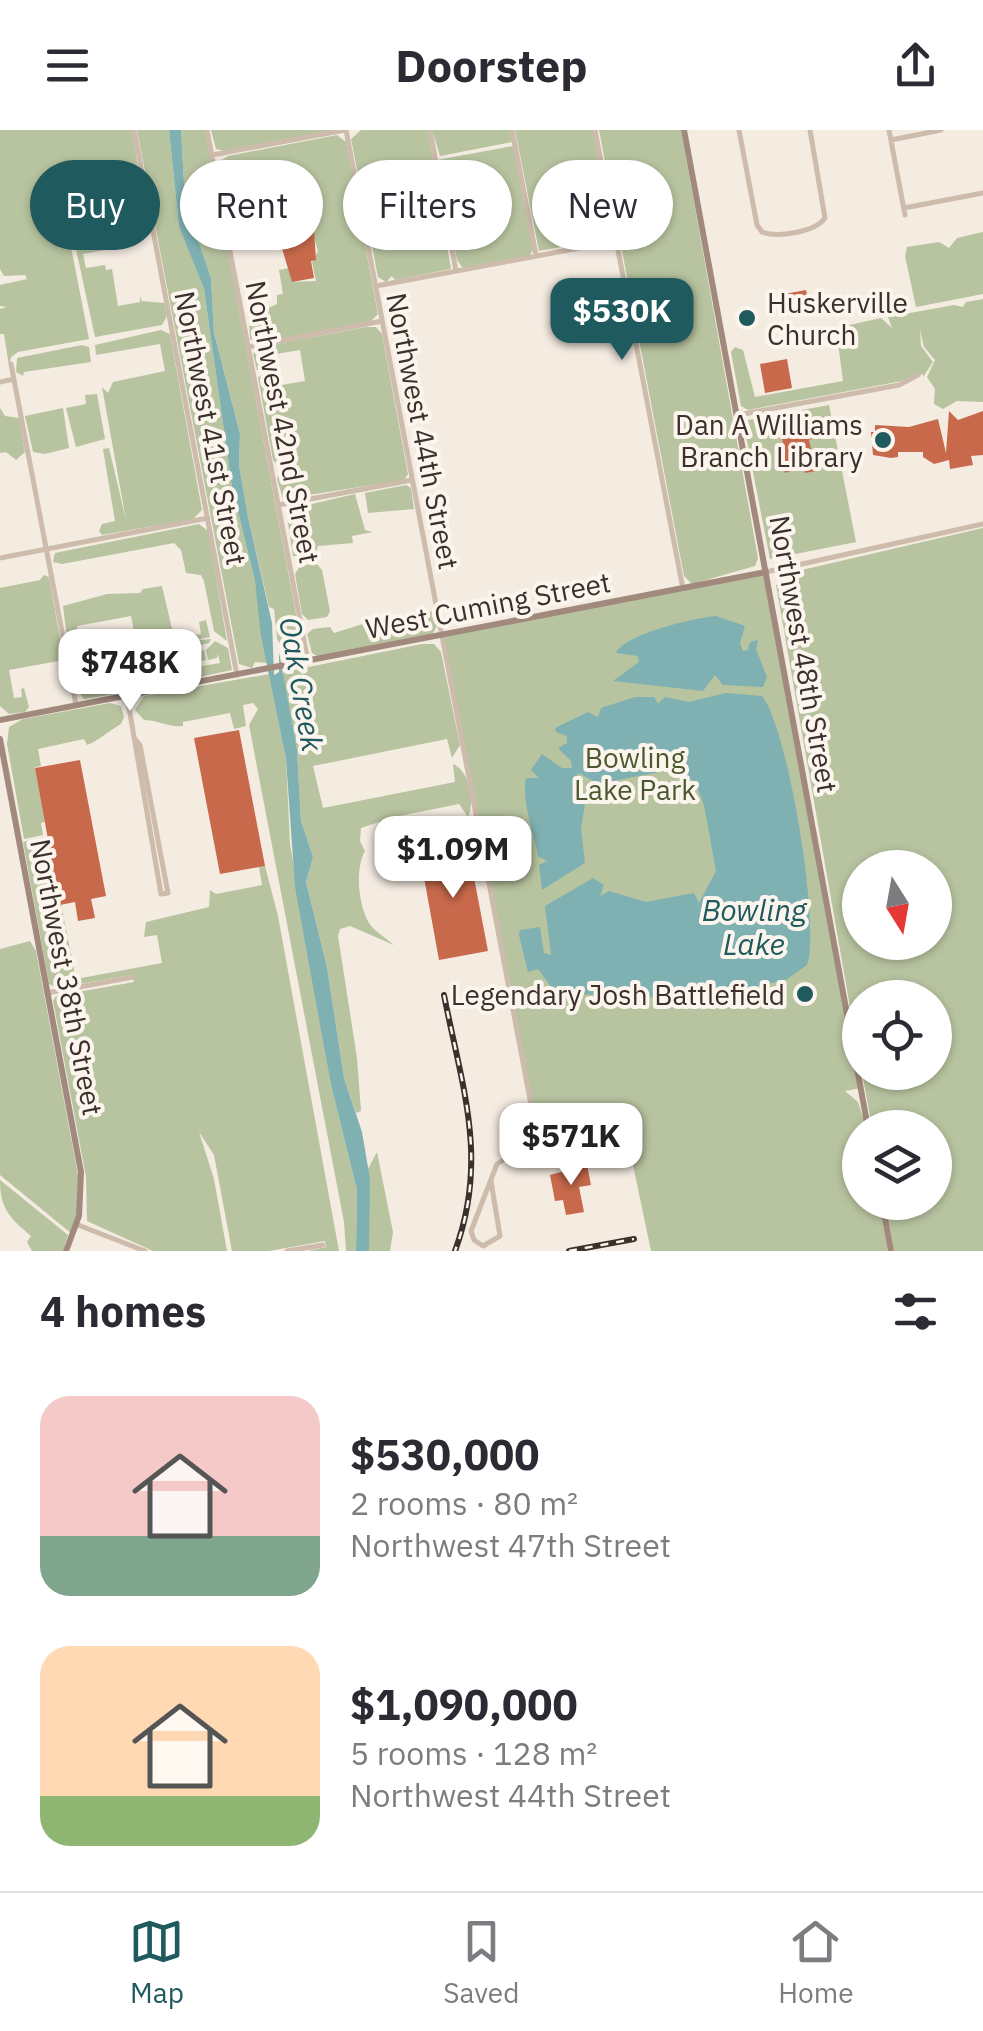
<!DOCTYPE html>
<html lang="en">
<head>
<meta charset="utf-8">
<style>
	body { margin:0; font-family:"IBM Plex Sans",sans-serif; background:#f2f2f3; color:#2b2b33; height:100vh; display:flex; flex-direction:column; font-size:38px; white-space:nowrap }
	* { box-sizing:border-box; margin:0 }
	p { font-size:32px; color:#7c7c81 }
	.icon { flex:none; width:55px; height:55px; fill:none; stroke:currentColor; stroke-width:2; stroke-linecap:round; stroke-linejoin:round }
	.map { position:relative; height:1121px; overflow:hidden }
	.panel { display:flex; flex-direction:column; background:#fff; flex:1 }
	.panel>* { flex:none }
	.hud { position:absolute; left:30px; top:30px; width:925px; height:90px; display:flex; gap:20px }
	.needle { width:65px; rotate:169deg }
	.tools { position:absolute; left:842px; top:720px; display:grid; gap:20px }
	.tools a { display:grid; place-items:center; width:110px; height:110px; border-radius:50%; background:#fff; box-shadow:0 2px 8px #0004; font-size:50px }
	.price { position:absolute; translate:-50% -85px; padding:0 22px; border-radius:20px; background:#fff; color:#222; font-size:32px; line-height:65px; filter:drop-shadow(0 2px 5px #0008) }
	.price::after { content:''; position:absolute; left:50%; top:60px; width:30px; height:22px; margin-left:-15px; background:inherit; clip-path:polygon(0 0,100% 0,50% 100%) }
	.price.selected { background:#1f5a5e; color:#fff }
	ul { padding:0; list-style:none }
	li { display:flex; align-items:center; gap:30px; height:250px; padding:0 40px }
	li span { display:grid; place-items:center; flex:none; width:280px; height:200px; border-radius:30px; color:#555 }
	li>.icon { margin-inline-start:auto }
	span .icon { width:120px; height:120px; fill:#fffc; stroke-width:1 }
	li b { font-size:42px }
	h2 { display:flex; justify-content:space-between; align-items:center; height:120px; padding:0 40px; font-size:42px }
	.pill { padding:0 35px; border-radius:45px; background:#fff; box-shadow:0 2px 8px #0004; font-size:35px; line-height:90px }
	.pill.selected { background:#1f5a5e; color:#fff }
	header { display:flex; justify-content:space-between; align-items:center; height:130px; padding:0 40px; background:#fff; font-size:45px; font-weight:800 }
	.menu { display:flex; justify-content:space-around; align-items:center; height:140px; border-top:2px solid #e1e1e2; background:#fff; font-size:28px; color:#7c7c81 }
	.menu a { display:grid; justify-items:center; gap:5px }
	.menu .selected { color:#1f5a5e }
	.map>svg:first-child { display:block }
	.green { fill:#b8c4a0; fill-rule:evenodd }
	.water { fill:#7fb0b2 }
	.building { fill:#c8694b }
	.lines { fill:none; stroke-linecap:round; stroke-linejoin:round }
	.street { stroke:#cdbbac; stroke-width:5 }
	.secondary { stroke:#a18a7d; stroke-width:6 }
	.rail-casing { stroke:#3b302b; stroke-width:6 }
	.rail { stroke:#fbf5ee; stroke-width:2.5; stroke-dasharray:8; stroke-linecap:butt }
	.poi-dot { fill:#1f5a5e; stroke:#fbf5ee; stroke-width:4 }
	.labels { text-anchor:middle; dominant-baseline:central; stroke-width:8; stroke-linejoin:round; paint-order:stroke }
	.poi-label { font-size:28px; fill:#3b302b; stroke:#fbf5ee; text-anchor:end }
	.street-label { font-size:28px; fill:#3b302b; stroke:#fbf5ee }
	.park-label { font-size:28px; fill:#4a5a2e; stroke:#fbf5ee }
	.water-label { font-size:30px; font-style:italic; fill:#1f5a5e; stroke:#fbf5ee }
</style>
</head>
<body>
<header><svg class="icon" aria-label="menu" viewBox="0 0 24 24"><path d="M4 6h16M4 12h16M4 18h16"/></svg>Doorstep<svg class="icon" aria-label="share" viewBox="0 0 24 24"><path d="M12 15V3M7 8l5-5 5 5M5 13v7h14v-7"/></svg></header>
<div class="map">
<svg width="983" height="1121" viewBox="0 0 983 1121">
	<rect width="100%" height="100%" fill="#f4ebe1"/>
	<path class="green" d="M0,0H132L142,62L108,75L109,85L105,87L111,119L83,124L86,138L105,135L106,140L112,139L118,176L140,172V166L142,171L164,173L167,186L162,195L95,207L64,64L61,66L89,209L18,222L11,227L9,236L4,204H0V179L7,177L0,176V155L27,149L25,145L4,146L0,139Z
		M137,0H169L179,97L204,159L232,357L255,451L267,533L255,532L252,538L239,534Z
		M181,0H205L303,521L298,530L286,531L277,508L274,479L269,477L248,387L239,335L240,304L214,203L211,148L185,71Z
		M211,0H335L225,21L216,19Z
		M361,0H428L451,139L395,150L392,146L386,152L378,147L351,9Z
		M432,0H511L512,12L440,26Z
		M515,0H594L613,103L610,108L539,121Z
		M599,0H681L758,428L755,436L692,454L684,446Z
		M337,5L346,12L378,184L371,191L260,215L250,209L249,187L277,174V165L283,164L279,140L289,138L292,152L316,151L312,132L318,121L308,88L315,81L306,73L300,84L289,85L285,94L270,97L260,47H254L256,34L229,39V43L223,44L217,33L228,26Z
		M513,16L533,120L530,125L463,138L457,130L437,30Z
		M983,102V164L916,177L905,126L907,117L939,112L949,118L957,108Z
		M983,169V272L957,271L943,279L934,274L935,259L927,247L935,230L924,217L920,200L921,216L933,232L923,247V244L902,251L748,280L741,276L731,222L735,217L743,220L755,267L843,251L836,198L881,188L892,198L888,187L954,175L963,177L966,172Z
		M366,197H376L382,204L408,344L404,350L283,369L277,349L281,339L273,330L258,247L272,243L276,256L305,251L300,220L270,225L273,239L257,240L253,224L260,217Z
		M161,200L170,204L202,380L193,389L102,405L99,401L102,394L115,391L103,319L109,318L126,390L102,257L108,263L113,252L165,241L160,214L96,225L95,215Z
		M82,215L89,217L91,232L24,242L23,246L16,242L17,228Z
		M97,264L105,309L76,317L66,278L86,274L85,265Z
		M829,275L856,412L770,429L743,291Z
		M0,278L5,286L19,288L25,322L16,330L6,322L0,323Z
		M63,278L69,318L45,324L33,322L25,286Z
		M406,355L411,358L414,379L368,383L365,363Z
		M355,364L365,400L373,402L352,406L353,413L318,416L315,425L293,426L286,380Z
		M199,394L208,401L227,511L214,501L204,451L201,445L186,443L181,420L174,413L62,434L53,432L55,423Z
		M983,398V1121H894L885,1073L935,1072V998L872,997L862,943L935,942V868H860V934L776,455L793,442ZM860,738H935V812H860Z
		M316,433L322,440L330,481L327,487L308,490L302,484L295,444L300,436Z
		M766,442L861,958L845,961L858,972L866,997L860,998V1072L879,1073L888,1121H651L629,1016L547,1031L546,1025L554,1020L540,1022L442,507Z
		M44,445L49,447L64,530L9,540L14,568L22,567L21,559L24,558L29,577L25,582L9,584L0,576V458L40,450Z
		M162,456L176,516L182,507L201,504L199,492L206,490L210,507L190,511L211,509L209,513L187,519V523L204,520L206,530L197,532L194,529L196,537L220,533L218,524L217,528L208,530L206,520L215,511L228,518L232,540L163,555L155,552L149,558L84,569L77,559L84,548L88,552L142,541L131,486L77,496L83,529L76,530L68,517L63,476L107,464L140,463L143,459Z
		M429,481L435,483L437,496L432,505L317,526L312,523L307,504L313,499L330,497L334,503L366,493L368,502L390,498L392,504L416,499L417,493L424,492L420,483L429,486Z
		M422,514H434L441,522L460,615L452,628L447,609L313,636L323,678L455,652L453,634C470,641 475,672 468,687L459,674L399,686L398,705L379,692L361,698L360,711L365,721C355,738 358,775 369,793C375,802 386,808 394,815L350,796L340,799L338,806L357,928L361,981L356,983L344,948L327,837L306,752L313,727L301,691L297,620L281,547L284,542Z
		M269,544L286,629L290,714L331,955L357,1060L356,1121H346L344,1092L249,595L258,579L253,573L243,575L246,596L234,599L230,583L183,592V596C170,598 158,590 144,590L135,580L144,566Z
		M110,573L121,576L124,587L121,594C110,600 98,611 87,615L84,609L38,619L41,636L35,637L45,692L41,693L43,705L24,709L7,614L9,597L23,589Z
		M43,707L48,710L76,849L162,833L157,805L144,807L146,792L209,777L210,760L216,764L262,755L259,737L265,736L278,786L339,1121H307L326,1117L325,1111L269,1121H232L214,1025L199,1002L214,1049L227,1121H153L87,1091L86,1047L53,871L56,866L134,852L131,845L57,858L49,854L23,712Z
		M30,811L36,821L79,1050L78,1079L72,1104L0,1045V819Z
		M377,1022L393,1102L390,1121H369L368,1039Z
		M0,1050L68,1105L63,1121H32L27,1112L31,1106C10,1088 0,1079 0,1050Z"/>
	<path class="water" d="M169,0H181L185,71L211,148L214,203L240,304L239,335L248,387L272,493L274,545L279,542V522L297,620L301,691L313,727L306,752L327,837L344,948L362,1002L370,1049L369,1121H356L357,1060L331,955L295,757L286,629L261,506L255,451L232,357L204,159L179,97Z
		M716,486L745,496L740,513L743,521L748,520L750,512L758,510L756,519L767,547L763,557L723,555L715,545L703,561L613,551L639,532L638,526L616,523C625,504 693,488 716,486Z
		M726,563L762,566C788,597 821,799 807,835L786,850L688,871L617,864L557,865L538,839L528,842L519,805L520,800L540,797L544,823L551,825L545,776L593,748L604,755L600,766L609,761L646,772L694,763L699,773L716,741L704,675L695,652L681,643L664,641L598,654L579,643L574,648L585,673L581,699L585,733L542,760L539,735L547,731L538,726C534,703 521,670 526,648H539L531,640L542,624L562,638H572L571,631L558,618L567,613V606L556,602L555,598L588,582L598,587L601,578L635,567H654L658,574L665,567L689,572Z"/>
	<path class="building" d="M314,101L316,130L311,131L314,148L292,152L281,115L300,111Z
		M806,160L809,177L782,182L779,165Z
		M787,229L792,258L765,263L760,234Z
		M949,281L958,290L983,281V325L971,326L973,335L950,339L949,330L934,334L923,327V322H898V327L891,328L873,325L871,302H875V295L909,297L938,289L946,323Z
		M800,289L812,308L809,310L816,341L805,343L804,336L785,343L777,321L784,318L779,294Z
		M239,600L265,736L220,744L194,608Z
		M80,630L106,766L91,769L95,788L78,791L75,772L60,775L35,638Z
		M467,711L488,821L439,830L419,720Z
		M587,1035L591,1055L579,1057L584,1082L566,1085L563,1070L555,1071L550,1045Z"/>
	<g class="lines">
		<path class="street" d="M134,0L237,545
			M207,0L308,532
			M346,0L540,1022
			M430,0L456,141
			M512,0L536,125
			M595,0L683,459
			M739,0L757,95L762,102C778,108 815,102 825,88L810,0
			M889,0L905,85
			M891,10L941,0
			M212,25L345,0
			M904,78L983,63
			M376,156L617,111
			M248,217L382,191
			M11,234L76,575
			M0,252L14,249
			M738,285L899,255L918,245
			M278,375L412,350
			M0,428L208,388
			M766,442L983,394
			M127,566L161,764L168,763L140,615L135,609
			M47,863L133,847
			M491,1051L500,1106L483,1116L474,1110L471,1101L497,1034L505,1029L552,1020
			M78,1095L145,1121
			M287,1121L323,1115"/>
		<path class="secondary" d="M684,0L868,998
			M0,590L766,442
			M0,609L81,1042L79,1086L66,1121
			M882,1072L891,1121"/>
		<g class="rail-casing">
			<path id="rail" d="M444,865C462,957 489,1029 455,1121
				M569,1121L634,1109"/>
		</g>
		<use href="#rail" class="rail"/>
	</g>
	<g class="poi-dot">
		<circle cx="747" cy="188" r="10"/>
		<circle cx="883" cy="310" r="10"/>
		<circle cx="805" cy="864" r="10"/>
	</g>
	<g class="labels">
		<g class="poi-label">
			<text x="767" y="172" text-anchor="start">Huskerville<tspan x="767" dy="32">Church</tspan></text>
			<text x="863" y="294">Dan A Williams<tspan x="863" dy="32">Branch Library</tspan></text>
			<text x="785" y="864">Legendary Josh Battlefield</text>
		</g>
		<g class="street-label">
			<text transform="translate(283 292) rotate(79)">Northwest 42nd Street</text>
			<text transform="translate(211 298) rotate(79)">Northwest 41st Street</text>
			<text transform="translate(423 301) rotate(79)">Northwest 44th Street</text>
			<text transform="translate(488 475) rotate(-11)">West Cuming Street</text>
			<text transform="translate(804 524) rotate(80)">Northwest 48th Street</text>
			<text transform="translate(67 847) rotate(79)">Northwest 38th Street</text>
		</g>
		<g class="park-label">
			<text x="635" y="627">Bowling<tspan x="635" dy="32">Lake Park</tspan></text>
		</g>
		<g class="water-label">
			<text transform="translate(302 554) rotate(80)">Oak Creek</text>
			<text x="754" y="779">Bowling<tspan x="754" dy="34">Lake</tspan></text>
		</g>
	</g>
</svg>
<div class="tools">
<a><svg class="needle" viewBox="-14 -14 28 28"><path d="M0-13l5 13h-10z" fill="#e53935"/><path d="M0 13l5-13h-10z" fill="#7c7c81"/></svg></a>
<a><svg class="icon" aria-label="locate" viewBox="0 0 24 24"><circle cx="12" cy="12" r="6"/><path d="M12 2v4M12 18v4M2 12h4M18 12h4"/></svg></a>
<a><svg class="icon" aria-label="layers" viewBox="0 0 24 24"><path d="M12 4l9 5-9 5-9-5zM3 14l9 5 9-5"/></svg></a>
</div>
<b class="price selected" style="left:622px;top:233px">$530K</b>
<b class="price" style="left:130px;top:584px">$748K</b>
<b class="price" style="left:453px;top:771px">$1.09M</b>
<b class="price" style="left:571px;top:1058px">$571K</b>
<div class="hud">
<a class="pill selected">Buy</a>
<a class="pill">Rent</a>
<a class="pill">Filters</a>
<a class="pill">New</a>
</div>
</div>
<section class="panel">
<h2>4 homes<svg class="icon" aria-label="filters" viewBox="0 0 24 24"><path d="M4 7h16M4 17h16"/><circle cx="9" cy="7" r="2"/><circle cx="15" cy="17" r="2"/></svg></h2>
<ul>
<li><span style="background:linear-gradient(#f6c9c9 70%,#7fa58c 0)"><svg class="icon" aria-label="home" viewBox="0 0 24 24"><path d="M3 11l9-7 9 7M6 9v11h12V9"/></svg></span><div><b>$530,000</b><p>2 rooms · 80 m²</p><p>Northwest 47th Street</p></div></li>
<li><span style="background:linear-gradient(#ffd9b3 75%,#8fb573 0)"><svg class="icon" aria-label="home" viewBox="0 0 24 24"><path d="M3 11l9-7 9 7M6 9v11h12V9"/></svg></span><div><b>$1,090,000</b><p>5 rooms · 128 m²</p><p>Northwest 44th Street</p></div></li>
</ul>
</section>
<nav class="menu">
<a class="selected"><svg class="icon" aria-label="map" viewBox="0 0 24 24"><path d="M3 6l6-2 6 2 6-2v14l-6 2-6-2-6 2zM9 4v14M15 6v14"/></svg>Map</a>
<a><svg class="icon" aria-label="saved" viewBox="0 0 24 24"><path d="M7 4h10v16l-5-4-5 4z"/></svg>Saved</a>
<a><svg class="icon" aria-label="home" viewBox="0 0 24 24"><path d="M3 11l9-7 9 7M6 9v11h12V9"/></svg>Home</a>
</nav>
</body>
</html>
